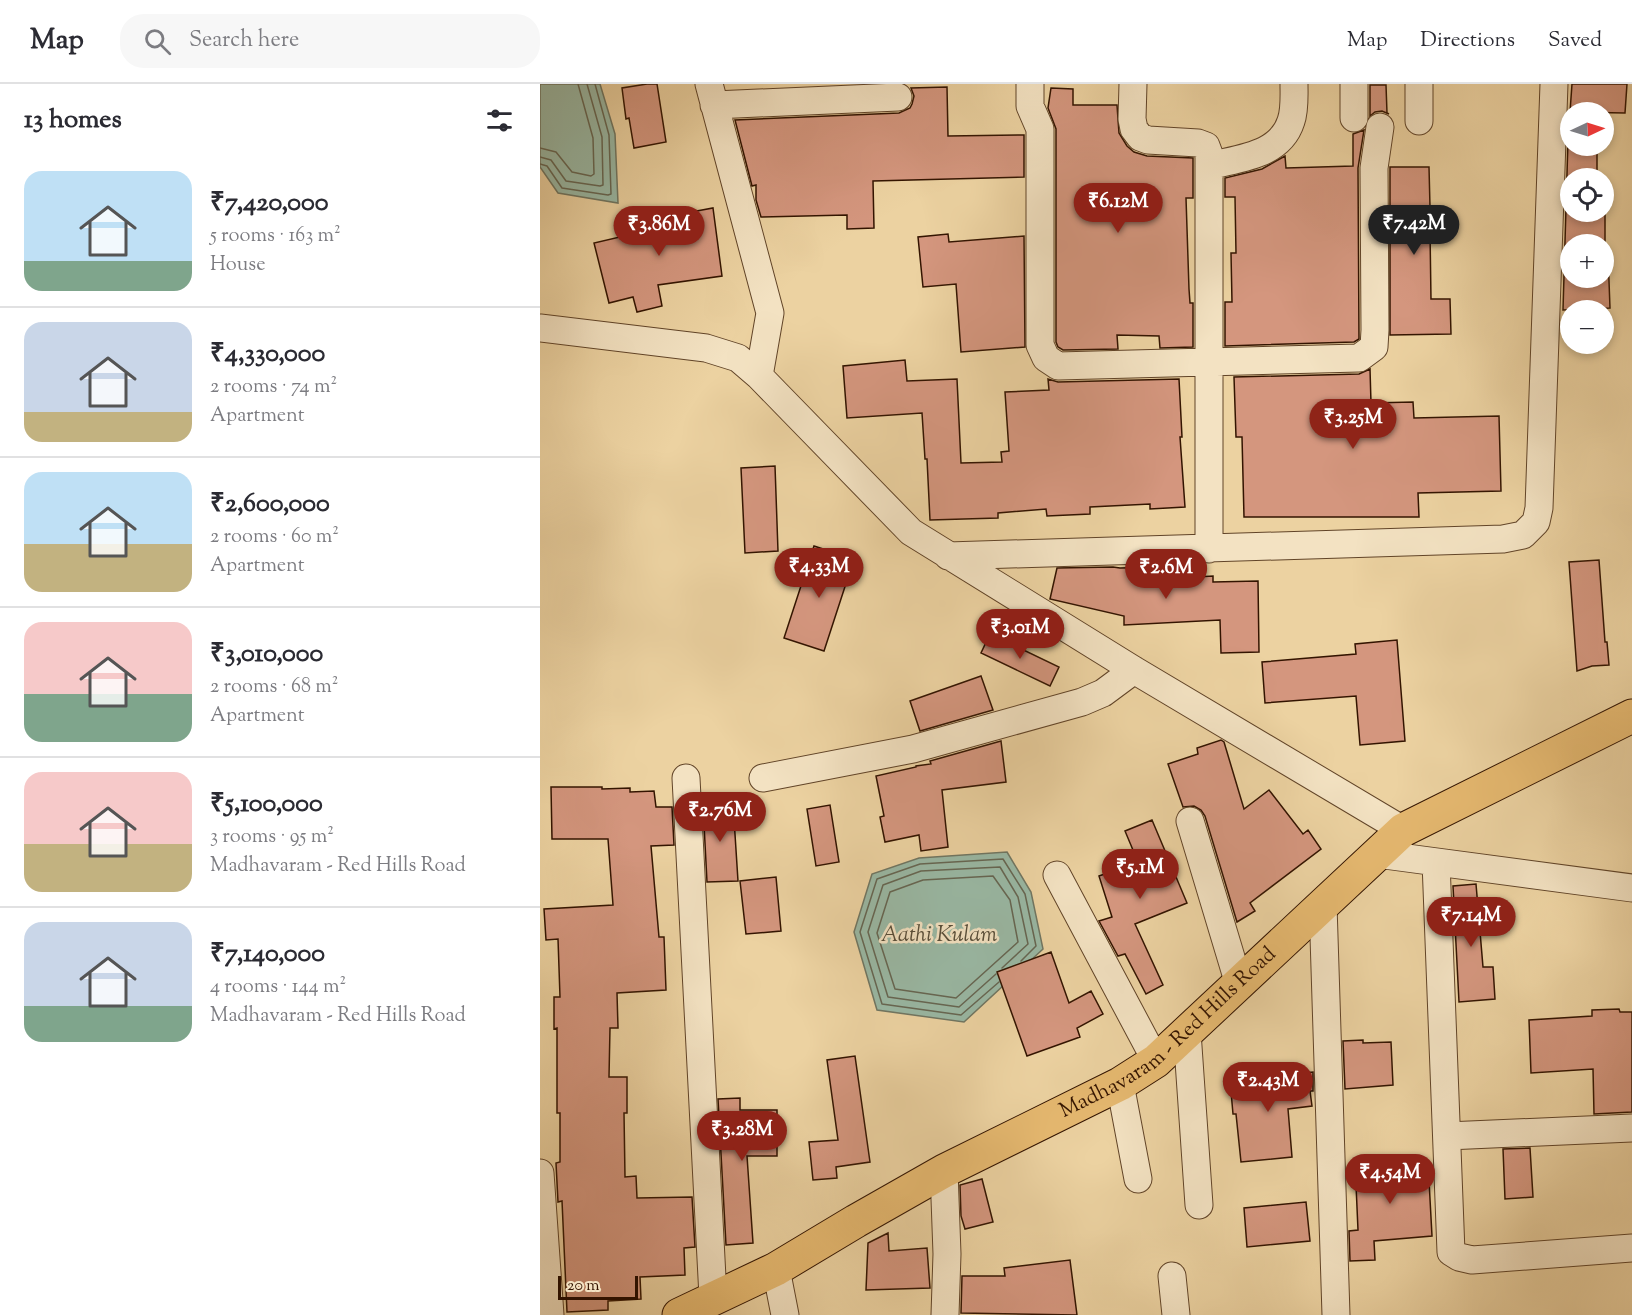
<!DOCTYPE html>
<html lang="en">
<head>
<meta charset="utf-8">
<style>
	body { margin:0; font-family:"Sorts Mill Goudy",serif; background:#f7f7f7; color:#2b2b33; height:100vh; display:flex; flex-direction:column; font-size:22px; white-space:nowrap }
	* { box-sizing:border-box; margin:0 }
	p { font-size:20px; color:#7c7c81 }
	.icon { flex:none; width:33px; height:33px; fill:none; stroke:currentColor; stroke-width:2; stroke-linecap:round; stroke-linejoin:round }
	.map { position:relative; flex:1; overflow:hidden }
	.side { display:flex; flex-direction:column; background:#fff; width:540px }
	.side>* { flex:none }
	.needle { width:39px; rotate:86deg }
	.controls { position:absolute; left:1020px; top:18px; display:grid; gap:12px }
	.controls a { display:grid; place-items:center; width:54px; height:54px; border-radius:50%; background:#fff; box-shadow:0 3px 9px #0003; font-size:30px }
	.scale { position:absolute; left:18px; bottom:15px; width:80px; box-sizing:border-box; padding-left:6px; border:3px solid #331400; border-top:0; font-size:16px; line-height:21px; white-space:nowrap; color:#331400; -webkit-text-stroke:4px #f3e2c2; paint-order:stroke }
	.price { position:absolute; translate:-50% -51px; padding:0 14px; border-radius:21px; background:#8f2418; color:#fff; font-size:20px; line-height:39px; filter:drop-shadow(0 2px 3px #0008) }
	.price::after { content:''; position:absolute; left:50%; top:36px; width:18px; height:14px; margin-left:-9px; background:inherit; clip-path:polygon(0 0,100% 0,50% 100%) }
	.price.on { background:#222; color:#fff }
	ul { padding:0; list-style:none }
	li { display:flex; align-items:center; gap:18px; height:150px; padding:0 24px }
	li+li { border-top:2px solid #e1e1e2 }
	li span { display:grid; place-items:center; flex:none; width:168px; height:120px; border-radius:18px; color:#555 }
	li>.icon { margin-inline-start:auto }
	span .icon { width:72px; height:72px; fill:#fffc; stroke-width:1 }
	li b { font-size:26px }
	h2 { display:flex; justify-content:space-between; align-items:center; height:72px; padding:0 24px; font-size:26px }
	header { display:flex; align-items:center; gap:36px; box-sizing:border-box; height:84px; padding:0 30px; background:#fff; border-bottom:2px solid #e1e1e2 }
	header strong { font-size:28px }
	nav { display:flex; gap:33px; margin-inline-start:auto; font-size:21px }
	.search { width:420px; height:54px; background:#f7f7f7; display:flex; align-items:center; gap:15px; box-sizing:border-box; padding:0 21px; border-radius:24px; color:#7c7c81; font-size:22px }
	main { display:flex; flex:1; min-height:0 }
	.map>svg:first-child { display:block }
	.water { fill:#99b8a4; stroke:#707662; stroke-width:1.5 }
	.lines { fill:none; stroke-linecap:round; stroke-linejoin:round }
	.shore { stroke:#666652; stroke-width:1.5 }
	.building { fill:#d4967e; stroke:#331400; stroke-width:1.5; fill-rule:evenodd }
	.minor-casing { stroke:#614428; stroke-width:29 }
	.major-casing { stroke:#331400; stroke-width:35 }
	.minor { stroke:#f3e2c2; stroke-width:27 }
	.major { stroke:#e6b970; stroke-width:33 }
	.labels { text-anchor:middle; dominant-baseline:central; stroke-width:5; stroke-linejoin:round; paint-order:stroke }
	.street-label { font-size:21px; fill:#331400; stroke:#f3e2c2 }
	.water-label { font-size:22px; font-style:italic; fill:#574d39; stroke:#f3e2c2 }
</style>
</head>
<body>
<header>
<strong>Map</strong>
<div class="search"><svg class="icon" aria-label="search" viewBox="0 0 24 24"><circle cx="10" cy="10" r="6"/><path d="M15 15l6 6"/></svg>Search here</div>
<nav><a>Map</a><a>Directions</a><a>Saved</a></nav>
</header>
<main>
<section class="side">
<h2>13 homes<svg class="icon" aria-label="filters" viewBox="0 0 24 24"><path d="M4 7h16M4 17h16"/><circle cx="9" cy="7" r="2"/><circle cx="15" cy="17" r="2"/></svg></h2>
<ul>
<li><span style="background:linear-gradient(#bfe0f5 75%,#7fa58c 0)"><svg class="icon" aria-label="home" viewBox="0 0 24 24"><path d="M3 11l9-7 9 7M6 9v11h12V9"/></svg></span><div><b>₹7,420,000</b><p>5 rooms · 163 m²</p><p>House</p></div></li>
<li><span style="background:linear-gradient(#c9d6e8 75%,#c2b280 0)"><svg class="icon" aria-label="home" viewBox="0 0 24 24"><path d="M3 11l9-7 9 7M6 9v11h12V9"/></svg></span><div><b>₹4,330,000</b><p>2 rooms · 74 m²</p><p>Apartment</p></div></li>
<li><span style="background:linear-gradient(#bfe0f5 60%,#c2b280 0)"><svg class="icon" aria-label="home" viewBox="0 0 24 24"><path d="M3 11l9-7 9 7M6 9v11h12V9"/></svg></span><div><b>₹2,600,000</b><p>2 rooms · 60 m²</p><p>Apartment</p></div></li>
<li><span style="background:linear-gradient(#f6c9c9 60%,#7fa58c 0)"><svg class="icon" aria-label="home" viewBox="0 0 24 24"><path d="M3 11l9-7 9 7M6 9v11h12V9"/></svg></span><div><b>₹3,010,000</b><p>2 rooms · 68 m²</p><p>Apartment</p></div></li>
<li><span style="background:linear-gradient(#f6c9c9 60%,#c2b280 0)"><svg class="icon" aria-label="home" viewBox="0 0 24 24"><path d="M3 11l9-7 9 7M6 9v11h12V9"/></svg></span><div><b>₹5,100,000</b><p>3 rooms · 95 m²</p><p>Madhavaram - Red Hills Road</p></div></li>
<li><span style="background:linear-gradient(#c9d6e8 70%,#7fa58c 0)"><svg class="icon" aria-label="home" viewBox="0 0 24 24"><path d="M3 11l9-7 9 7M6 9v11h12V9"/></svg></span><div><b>₹7,140,000</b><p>4 rooms · 144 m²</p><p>Madhavaram - Red Hills Road</p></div></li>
</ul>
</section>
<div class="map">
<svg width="1092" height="1231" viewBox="0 0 1092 1231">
	<rect width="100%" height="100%" fill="#ecd2a1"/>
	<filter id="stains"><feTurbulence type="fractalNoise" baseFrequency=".00333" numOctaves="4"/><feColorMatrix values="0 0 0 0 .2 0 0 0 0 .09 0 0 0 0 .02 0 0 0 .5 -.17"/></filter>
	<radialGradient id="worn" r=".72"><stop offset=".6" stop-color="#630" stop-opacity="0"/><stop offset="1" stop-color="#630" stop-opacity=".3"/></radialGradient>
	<path class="water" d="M0,0H60L75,50L78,119L18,109L0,83Z
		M467,768L491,808L503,865L424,938L337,926L314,848L332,790L379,774Z"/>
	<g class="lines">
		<path class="shore" d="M0,64L16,68L32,88L51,92L54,90L53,54L38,0
			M0,73L11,76L26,97L60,102L63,101L62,53L47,0
			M0,80L7,82L22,104L68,111L71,110L69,51L55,0
			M453,792L470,816L478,858L416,914L355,905L337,849L350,808L383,796Z
			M456,890L419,923L348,913L328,848L343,801L381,787L460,783L478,813L488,860L462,884
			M459,898L421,931L342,920L320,848L337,795L380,780L463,775L485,810L496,862L481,877"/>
	</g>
	<path class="building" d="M107,0H117L126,58L94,64L89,34L86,35L82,4Z
		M1032,0H1087L1085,29L1030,28V62H1057V94H1030V128H1064L1065,113V170H1068L1070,224L1023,226L1028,56ZM1030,160H1064V194H1030Z
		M830,1H846L847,29L849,30L842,27L835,28L830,32Z
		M407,3L408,52L484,51V93L333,97L334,144L307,145V131L221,133L216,116V101L212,102L195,36L359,29L370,24L372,20L374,12L371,4Z
		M511,4L533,5V21H577L579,49L587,62L594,68L607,72L653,74V114H646L649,205L650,219H653V263L620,264L619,252L577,251L578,265L523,266L518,263L516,258V45L508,24Z
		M824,46L818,84L819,255L814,258L685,262V218H692L691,169H696L695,113H685V94L722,85L745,72L746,84L813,82V50Z
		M850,83H889L890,123H902L903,148H890L891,215H910L911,250L850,251Z
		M173,124L182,192L118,201L122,222L97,228L93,213L69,219L54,159L80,153L79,146L135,134V131Z
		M408,150L409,158L484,152L485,263L421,268L416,200L383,203L378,153Z
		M365,276L367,297L417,295L421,379L462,378L461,368L469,367L465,308L509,306L508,295L518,298L639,295L642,353H640L645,423L610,425V420L550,423V430L507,432L506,425L458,429V434L390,436L387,375H385L382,329L307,334L303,282Z
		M830,285L831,319L873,318L874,334L959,332L961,407L878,409L879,433H704L702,353H696L694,293L819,290Z
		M235,382L238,467L205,469L201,384Z
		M274,462L314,475L284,567L244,554Z
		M1059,476L1065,558H1067L1069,581L1052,582L1037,587L1029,478Z
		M573,483L580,484L621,483L622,495L673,492V498L718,497L719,568L681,569L680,536L584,541V532L510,515L517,484Z
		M450,550L519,583L510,602L441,569Z
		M857,556L865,657L820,661L816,612L725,619L722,578L816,570L815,560Z
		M441,592L453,626L380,647L370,617Z
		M681,656L684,658L704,725L729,706L763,750L768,746L781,765L710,819L715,827L697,838L665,732L661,726L654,722L643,723L628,680L658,670L657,664Z
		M461,657L466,698L402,706L408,763L381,767L379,751L345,758L340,733L344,732L336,692L376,683V682L391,680L390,677Z
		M11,703H62V705L90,704V708L114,707L116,723H132L134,761L111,762L119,853H124L126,906L77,909L78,944H70L69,993H87V1029H84L85,1093L96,1092L97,1114L152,1113L155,1163L144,1164L145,1191L100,1193L101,1215L68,1217V1226L27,1228L22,1117L18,1118L16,1079L20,1078V1029H17V944L14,945V913H20L18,855L6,856L4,825L73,821L68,755H12Z
		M193,719L198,797L167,798L163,721Z
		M290,721L299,778L276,782L267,725Z
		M612,736L647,819L595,840L623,901L606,910L585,870L578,872L559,837L572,833L559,792L598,778L585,747Z
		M236,793L241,847L206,850L200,797Z
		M936,800L943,883H953L955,915L919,918L913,802Z
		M511,868L529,919L551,907L563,930L537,944L540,953L487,972L457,888Z
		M1079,925L1080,928H1092V1028L1054,1030L1053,985L991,989L989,936L1052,932V926Z
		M823,956V959L851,958L853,1001L805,1005L803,957Z
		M315,972L330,1078L296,1083L297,1094L273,1096L269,1058L298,1056L287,976Z
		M773,988V1007H770L772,1022L748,1025L752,1073L701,1078L696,1030H693L690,996Z
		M200,1014V1026H237V1072H207L213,1159L186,1161L178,1015Z
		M990,1064L993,1113L965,1115L963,1065Z
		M854,1076L855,1079L888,1078L892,1152L834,1157L835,1176L810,1177L809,1147L818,1146L815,1078Z
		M442,1095L453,1138L425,1145L421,1132L420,1101Z
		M766,1118L770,1157L707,1163L704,1124Z
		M348,1149L349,1167L387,1164L390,1204L326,1206L328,1159Z
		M530,1176L537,1231L421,1229L422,1192H465L464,1184Z"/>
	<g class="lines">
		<g class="minor-casing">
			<path id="minor" d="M169,0L230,229L219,292
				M490,0V22L500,45V261L506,274L518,282L819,274L834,263L835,246L834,84L840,43
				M593,0L592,35L594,45L600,53L608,56L658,59L666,62L669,70V465
				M174,21L358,13
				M814,34V0
				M879,37V0
				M669,82C699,74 740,72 751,37C755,26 754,12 754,0
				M0,244L166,264L198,274L219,292L371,448L594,586L863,746
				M408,472L963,455L983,451L996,438L999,424L1014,0
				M146,694L173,1213
				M223,694L373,665L542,618L563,609L594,586
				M650,737L699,900
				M837,770L1092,804
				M896,778L911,1168L919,1173L932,1176L1092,1164
				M517,791L616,977
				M783,821L796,1231
				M647,948L659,1121
				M580,1000L598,1095
				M907,1052L1092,1044
				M404,1087L407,1170L405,1231
				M0,1089L10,1231
				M236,1185L245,1231
				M632,1192L636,1231"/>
		</g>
		<g class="major-casing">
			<g id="major">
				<path id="s1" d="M139,1231L236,1185L316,1137L404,1087L580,1000L616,977L863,746L1092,632"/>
			</g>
		</g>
		<use href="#minor" class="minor"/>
		<use href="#major" class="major"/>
	</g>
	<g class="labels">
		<g class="street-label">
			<text stroke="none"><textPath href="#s1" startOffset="567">Madhavaram - Red Hills Road</textPath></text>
		</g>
		<g class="water-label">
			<text x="399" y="852">Aathi Kulam</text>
		</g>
	</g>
	<rect width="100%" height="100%" filter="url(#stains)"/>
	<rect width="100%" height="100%" fill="url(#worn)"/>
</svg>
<div class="controls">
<a><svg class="needle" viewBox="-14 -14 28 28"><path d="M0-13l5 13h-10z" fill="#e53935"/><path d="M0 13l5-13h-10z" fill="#7c7c81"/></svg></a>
<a><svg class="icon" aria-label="locate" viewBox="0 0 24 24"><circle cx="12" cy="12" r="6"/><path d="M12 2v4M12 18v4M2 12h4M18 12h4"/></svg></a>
<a>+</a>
<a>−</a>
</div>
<div class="scale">20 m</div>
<b class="price" style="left:578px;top:150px">₹6.12M</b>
<b class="price on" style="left:874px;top:172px">₹7.42M</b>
<b class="price" style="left:119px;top:173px">₹3.86M</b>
<b class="price" style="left:813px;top:366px">₹3.25M</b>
<b class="price" style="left:279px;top:515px">₹4.33M</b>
<b class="price" style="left:626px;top:516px">₹2.6M</b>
<b class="price" style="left:480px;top:576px">₹3.01M</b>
<b class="price" style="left:180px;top:759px">₹2.76M</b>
<b class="price" style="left:600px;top:816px">₹5.1M</b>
<b class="price" style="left:931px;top:864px">₹7.14M</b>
<b class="price" style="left:728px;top:1029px">₹2.43M</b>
<b class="price" style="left:202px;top:1078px">₹3.28M</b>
<b class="price" style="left:850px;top:1121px">₹4.54M</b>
</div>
</main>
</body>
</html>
